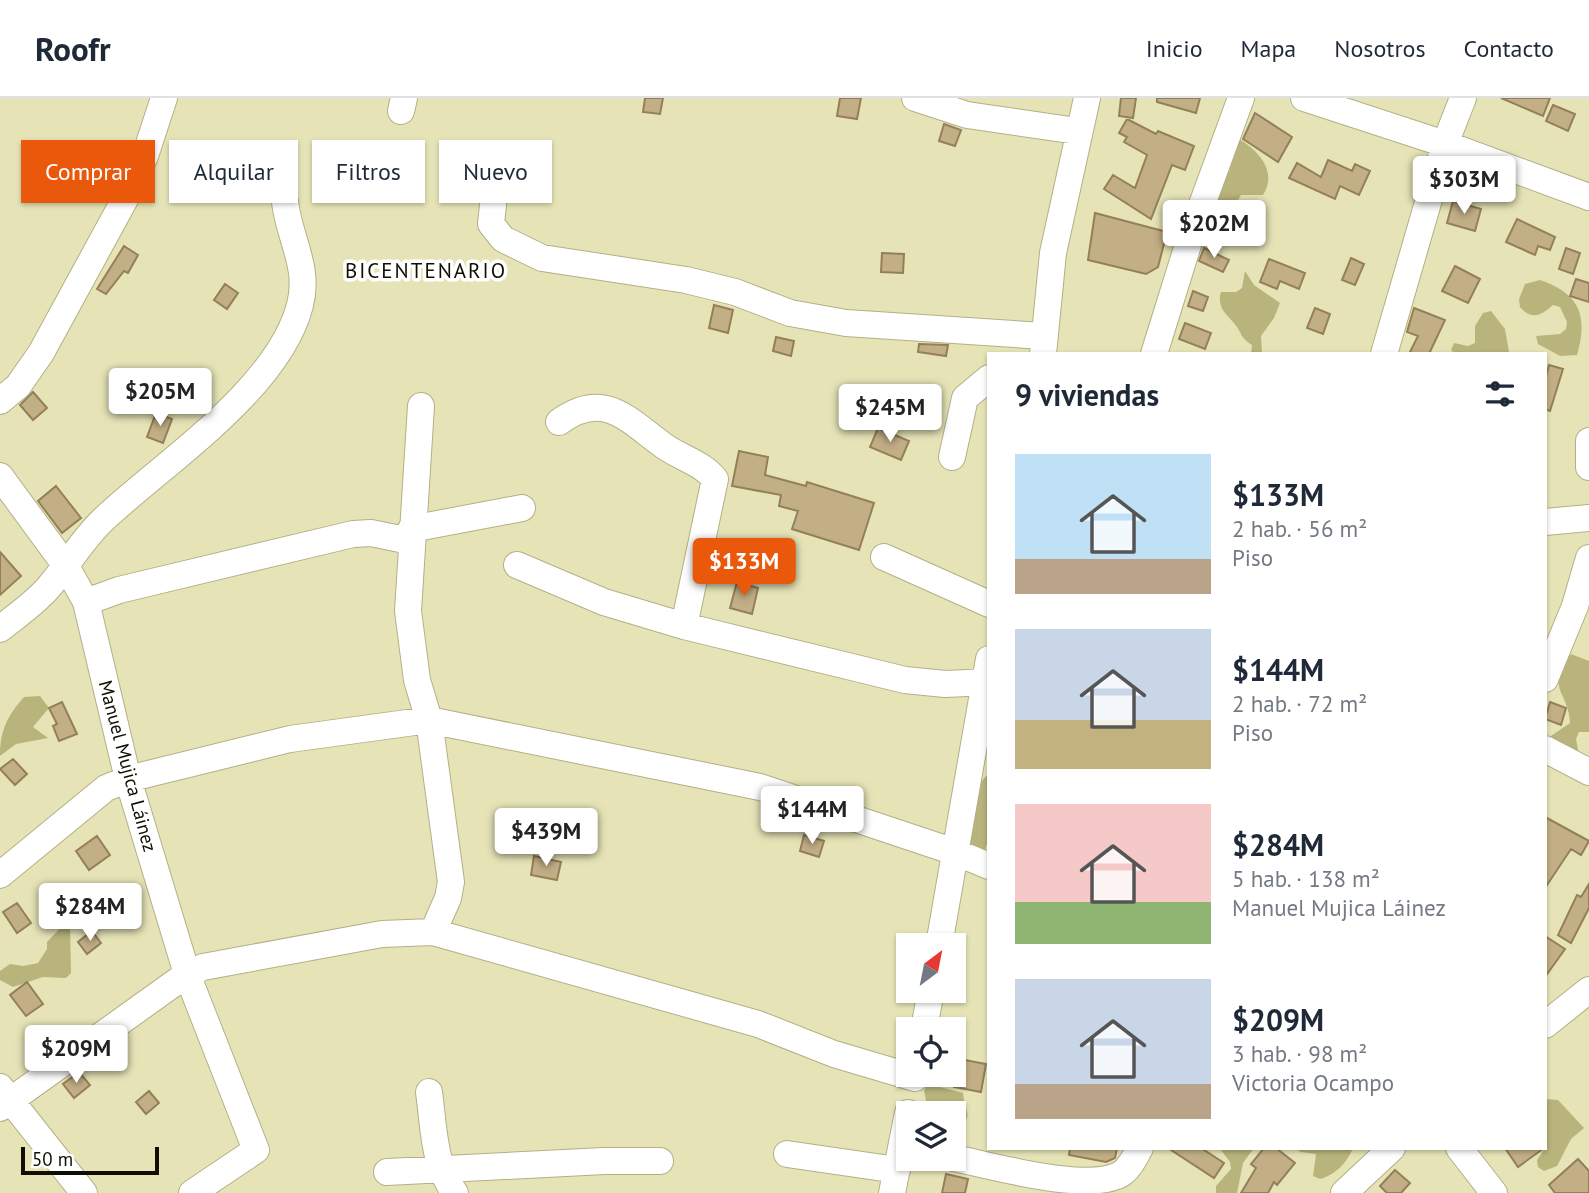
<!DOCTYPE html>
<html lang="es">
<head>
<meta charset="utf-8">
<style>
	body { margin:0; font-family:"PT Sans",sans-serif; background:#f6f6f7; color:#1f2937; height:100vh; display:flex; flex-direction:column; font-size:26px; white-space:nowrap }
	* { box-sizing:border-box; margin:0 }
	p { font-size:23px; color:#747a83 }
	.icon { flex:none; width:38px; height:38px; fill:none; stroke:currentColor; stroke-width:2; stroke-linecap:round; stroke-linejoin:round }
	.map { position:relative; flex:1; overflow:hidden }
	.side { position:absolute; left:987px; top:254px; width:560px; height:798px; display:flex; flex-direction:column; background:#fff; border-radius:0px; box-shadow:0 2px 5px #0004 }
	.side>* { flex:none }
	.hud { position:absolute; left:21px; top:42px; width:665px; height:63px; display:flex; gap:14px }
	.needle { width:46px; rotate:32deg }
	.fabs { position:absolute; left:896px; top:835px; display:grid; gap:14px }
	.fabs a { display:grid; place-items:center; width:70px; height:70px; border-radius:0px; background:#fff; box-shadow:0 2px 5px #0004; font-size:35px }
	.scale { position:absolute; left:21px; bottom:18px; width:138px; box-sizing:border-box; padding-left:7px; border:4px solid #100e01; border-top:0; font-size:19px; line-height:24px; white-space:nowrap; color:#100e01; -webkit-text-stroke:5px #fff; paint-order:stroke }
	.price { position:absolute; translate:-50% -60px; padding:0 16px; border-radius:7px; background:#fff; color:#222; font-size:23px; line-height:46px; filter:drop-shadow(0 2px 4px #0008) }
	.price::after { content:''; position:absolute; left:50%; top:42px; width:21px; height:16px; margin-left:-10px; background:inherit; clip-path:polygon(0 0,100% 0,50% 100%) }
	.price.on { background:#ea580c; color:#fff }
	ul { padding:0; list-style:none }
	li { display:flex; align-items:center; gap:21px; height:175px; padding:0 28px }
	li span { display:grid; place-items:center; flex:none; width:196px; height:140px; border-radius:0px; color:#555 }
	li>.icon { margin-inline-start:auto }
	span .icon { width:84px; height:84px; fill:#fffc; stroke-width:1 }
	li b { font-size:30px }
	h2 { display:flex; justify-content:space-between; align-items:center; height:84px; padding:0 28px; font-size:30px }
	.pill { padding:0 24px; border-radius:0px; background:#fff; box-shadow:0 2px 5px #0004; font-size:24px; line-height:63px }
	.pill.on { background:#ea580c; color:#fff }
	header { display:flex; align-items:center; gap:42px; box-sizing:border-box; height:98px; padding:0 35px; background:#fff; border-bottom:2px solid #e0e1e3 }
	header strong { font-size:33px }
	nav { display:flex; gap:38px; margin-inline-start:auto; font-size:24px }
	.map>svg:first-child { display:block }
	.green { fill:#b8b47b }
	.building { fill:#c3af86; stroke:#938059; stroke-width:2 }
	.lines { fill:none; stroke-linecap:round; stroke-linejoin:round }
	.minor-casing { stroke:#b3b085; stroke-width:28 }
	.minor { stroke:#fff; stroke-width:26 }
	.labels { text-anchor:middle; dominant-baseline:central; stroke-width:7; stroke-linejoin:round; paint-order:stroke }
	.street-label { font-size:19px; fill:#100e01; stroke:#fff }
	.neighbourhood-label { font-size:21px; letter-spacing:2px; fill:#100e01; stroke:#fff }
</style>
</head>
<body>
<header>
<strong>Roofr</strong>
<nav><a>Inicio</a><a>Mapa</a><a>Nosotros</a><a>Contacto</a></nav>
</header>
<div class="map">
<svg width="1589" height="1095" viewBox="0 0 1589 1095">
	<rect width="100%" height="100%" fill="#e6e4b7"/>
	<path class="green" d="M1239,41C1259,53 1278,74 1263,97H1241L1229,117L1222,120L1210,109L1219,82L1230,72L1225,58Z
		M1245,173L1254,187L1280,205L1274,220L1261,238L1262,255H1251L1252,247C1242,241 1242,237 1237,229C1229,217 1216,212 1221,194H1236L1242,190Z
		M1540,182C1578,195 1589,216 1577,257L1560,258L1538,246L1536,238L1560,236L1566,231L1567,224L1560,209L1553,207C1542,217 1532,223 1520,209L1519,201L1525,186Z
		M1491,213L1505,231L1509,254L1514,255H1454L1451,252L1454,245L1468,248L1475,245V228L1483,215Z
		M1571,556L1589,563V634H1579L1576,641L1579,657L1545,642L1570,625C1569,594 1544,590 1571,556Z
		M40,598L49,610L33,629L48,640L16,646L0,658C0,633 7,618 24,599Z
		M989,675V739L984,756L965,748L977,688Z
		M70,826L71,875L66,880L43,879L13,889L0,882V873L10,866L23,868L38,865L47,851V844L63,827Z
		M928,986L963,995C966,1021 975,1015 954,1033V1015H929L924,993Z
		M1545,1001L1558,1002L1584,1030L1571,1041L1557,1068L1544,1073L1538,1069L1537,1062L1546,1049Z
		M1223,1050H1254L1243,1065L1237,1095H1216V1088L1231,1071L1230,1064L1221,1052Z
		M1295,1050H1353C1348,1063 1336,1077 1320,1081L1313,1078L1316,1056L1301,1054Z"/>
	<path class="building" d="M645,0H663L660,16L643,14Z
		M840,0H861L857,21L837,18Z
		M1121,0H1136L1133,20L1119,18Z
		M1157,0H1200L1196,15L1157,4Z
		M1501,0H1550L1543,18Z
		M1553,7L1575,16L1568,33L1546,23Z
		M1255,15L1292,39L1278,64L1243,41Z
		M1127,21L1156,36L1158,33L1194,48L1185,72L1172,67L1151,121L1104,91L1113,77L1135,90L1147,57L1124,44L1127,39L1119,35Z
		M944,26L961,32L955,48L939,43Z
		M1328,62L1352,73L1355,66L1370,73L1359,97L1340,88L1335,101L1289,80L1297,65L1321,79Z
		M1453,103L1481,111L1475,133L1447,125Z
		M1095,115L1167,134L1158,169L1146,176L1088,162Z
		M1517,121L1555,139L1550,152L1538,148L1535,157L1506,144Z
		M124,148L138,157L128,175L124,173L106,196L97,191Z
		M1204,150L1229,162L1223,174L1199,163Z
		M1566,150L1580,155L1573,176L1559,171Z
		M882,155L904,156L903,175L881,174Z
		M1351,160L1364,166L1355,187L1342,182Z
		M1269,161L1305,175L1299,191L1280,183L1277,191L1260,184Z
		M1455,168L1480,181L1468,205L1442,193Z
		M1576,181L1589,185V204L1570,198Z
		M225,186L238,195L227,211L214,202Z
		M1193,193L1208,199L1203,213L1188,208Z
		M714,207L733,212L728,235L709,230Z
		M1315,210L1330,216L1323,236L1307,230Z
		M1414,210L1445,222L1429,256H1409L1418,238L1407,234Z
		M1185,225L1211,235L1205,251L1179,241Z
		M776,239L794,243L791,258L773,253Z
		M919,246L948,247L946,258L918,254Z
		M1549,267L1563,271L1550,313L1545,311V282Z
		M33,294L47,310L33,322L20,307Z
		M156,315L172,321L163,345L147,339Z
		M878,330L909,343L901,362L870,349Z
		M739,353L768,359L765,377L806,388L807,384L874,405L859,452L792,431L798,413L779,408L781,397L732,388Z
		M56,388L81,420L62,435L38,403Z
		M0,454L21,478L0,497Z
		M737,484L758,490L752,516L730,510Z
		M62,604L77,636L59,643L53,628L57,626L49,610Z
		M1550,604L1566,610L1561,627L1545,621Z
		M13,661L27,676L15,687L0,671Z
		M1545,719L1589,743L1581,757L1571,751L1545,790Z
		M804,737L824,743L819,759L800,753Z
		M97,738L110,757L89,772L76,753Z
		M534,758L561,764L557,782L531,777Z
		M1589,786V810L1571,845L1558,837L1577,797L1581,799Z
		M17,805L31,825L17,835L3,814Z
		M92,833L101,845L87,856L78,844Z
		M1545,838L1565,851L1545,879Z
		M27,884L43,906L26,918L10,897Z
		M954,960L986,966L981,994L954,989Z
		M79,974L90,987L74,1000L63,986Z
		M149,993L159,1005L146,1016L136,1004Z
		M1070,1050H1117L1115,1060L1106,1064L1069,1057Z
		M1168,1050H1201L1224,1065L1214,1080Z
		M1264,1050H1276L1295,1065L1277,1087L1274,1084L1268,1095H1241L1256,1070L1251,1066Z
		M1505,1050H1544L1518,1069Z
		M1578,1061L1589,1073V1095H1555L1549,1087Z
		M1395,1072L1410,1085L1401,1095H1387L1380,1088Z
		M946,1076L968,1081L965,1095H942Z"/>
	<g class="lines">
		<g class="minor-casing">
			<path id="minor" d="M915,0L967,17L1077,33
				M1304,0L1445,46L1589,99
				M401,13L404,0
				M498,60L491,126L503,141L542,160L686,182L735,194L790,215L846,225L1044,238
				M1043,256L1053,155L1087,0
				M1154,256L1192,134L1241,0
				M1384,256L1445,46L1463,0
				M0,303L18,288L41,255L125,101L145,58L164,0
				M421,308L408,513L417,582L429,622L451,784L448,800L433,834
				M559,324C604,291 628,322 664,348C681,360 702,365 715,381L684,528
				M1589,343V369
				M952,359L965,300L989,280
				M0,378L66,468L86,504L128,681L187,876L256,1052L192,1095
				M1545,424L1589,420
				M411,431L522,410
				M884,459L989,506
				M517,467L604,504L684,528L905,582L945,586L989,584
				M86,504L119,492L353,436L371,435L410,443
				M0,531C16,518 35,505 48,490C68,467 83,440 105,420C165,364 279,290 300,207C310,169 289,140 285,104
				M1545,581L1575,508L1589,460
				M1545,651L1589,674
				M0,777L106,690L128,681L290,641L429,622L760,689L955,754L989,768
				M939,847L989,561
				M1545,927L1589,892
				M924,931L931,892
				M0,989L84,1095
				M429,994C434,1030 433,1066 455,1095
				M0,1010L187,876L203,869L382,836L433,834L758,926L834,956L915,980
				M1459,1050L1494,1095
				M787,1056L897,1072
				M954,1060C992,1068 1088,1095 1121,1076C1130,1070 1135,1059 1140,1050
				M387,1074L604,1063H660
				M892,1095L908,1015
				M1344,1095L1392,1050"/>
		</g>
		<use href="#minor" class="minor"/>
	</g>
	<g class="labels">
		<g class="street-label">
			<text transform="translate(128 668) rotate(75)">Manuel Mujica Láinez</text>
		</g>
		<g class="neighbourhood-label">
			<text x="426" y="172">BICENTENARIO</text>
		</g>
	</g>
</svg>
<div class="fabs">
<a><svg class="needle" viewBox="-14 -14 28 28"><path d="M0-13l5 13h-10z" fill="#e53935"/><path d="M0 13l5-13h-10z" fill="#747a83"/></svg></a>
<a><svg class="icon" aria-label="locate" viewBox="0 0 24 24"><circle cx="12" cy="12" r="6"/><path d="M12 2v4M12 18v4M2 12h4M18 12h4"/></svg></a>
<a><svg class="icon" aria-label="layers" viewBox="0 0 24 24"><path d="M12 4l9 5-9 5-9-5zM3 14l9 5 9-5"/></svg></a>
</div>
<div class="scale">50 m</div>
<b class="price" style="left:1464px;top:118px">$303M</b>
<b class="price" style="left:1214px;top:162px">$202M</b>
<b class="price" style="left:160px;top:330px">$205M</b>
<b class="price" style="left:890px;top:346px">$245M</b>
<b class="price on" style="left:744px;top:500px">$133M</b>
<b class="price" style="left:812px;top:748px">$144M</b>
<b class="price" style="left:546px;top:770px">$439M</b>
<b class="price" style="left:90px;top:845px">$284M</b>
<b class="price" style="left:76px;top:987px">$209M</b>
<div class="hud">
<a class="pill on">Comprar</a>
<a class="pill">Alquilar</a>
<a class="pill">Filtros</a>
<a class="pill">Nuevo</a>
</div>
<section class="side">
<h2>9 viviendas<svg class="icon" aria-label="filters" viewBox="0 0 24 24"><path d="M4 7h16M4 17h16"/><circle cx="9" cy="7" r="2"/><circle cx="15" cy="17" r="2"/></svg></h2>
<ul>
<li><span style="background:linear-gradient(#bfe0f5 75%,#b9a48a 0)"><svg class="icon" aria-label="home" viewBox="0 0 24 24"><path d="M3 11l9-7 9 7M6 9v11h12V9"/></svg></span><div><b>$133M</b><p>2 hab. · 56 m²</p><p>Piso</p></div></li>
<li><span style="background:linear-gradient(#c9d6e8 65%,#c2b280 0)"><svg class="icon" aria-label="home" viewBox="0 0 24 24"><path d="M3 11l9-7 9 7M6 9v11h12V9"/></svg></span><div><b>$144M</b><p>2 hab. · 72 m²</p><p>Piso</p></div></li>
<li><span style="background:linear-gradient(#f6c9c9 70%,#8fb573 0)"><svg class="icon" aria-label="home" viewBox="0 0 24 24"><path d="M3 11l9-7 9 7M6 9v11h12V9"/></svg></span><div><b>$284M</b><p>5 hab. · 138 m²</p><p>Manuel Mujica Láinez</p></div></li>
<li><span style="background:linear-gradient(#c9d6e8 75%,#b9a48a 0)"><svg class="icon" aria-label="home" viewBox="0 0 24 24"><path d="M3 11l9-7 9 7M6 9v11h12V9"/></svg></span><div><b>$209M</b><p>3 hab. · 98 m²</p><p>Victoria Ocampo</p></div></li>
</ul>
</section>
</div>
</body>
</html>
